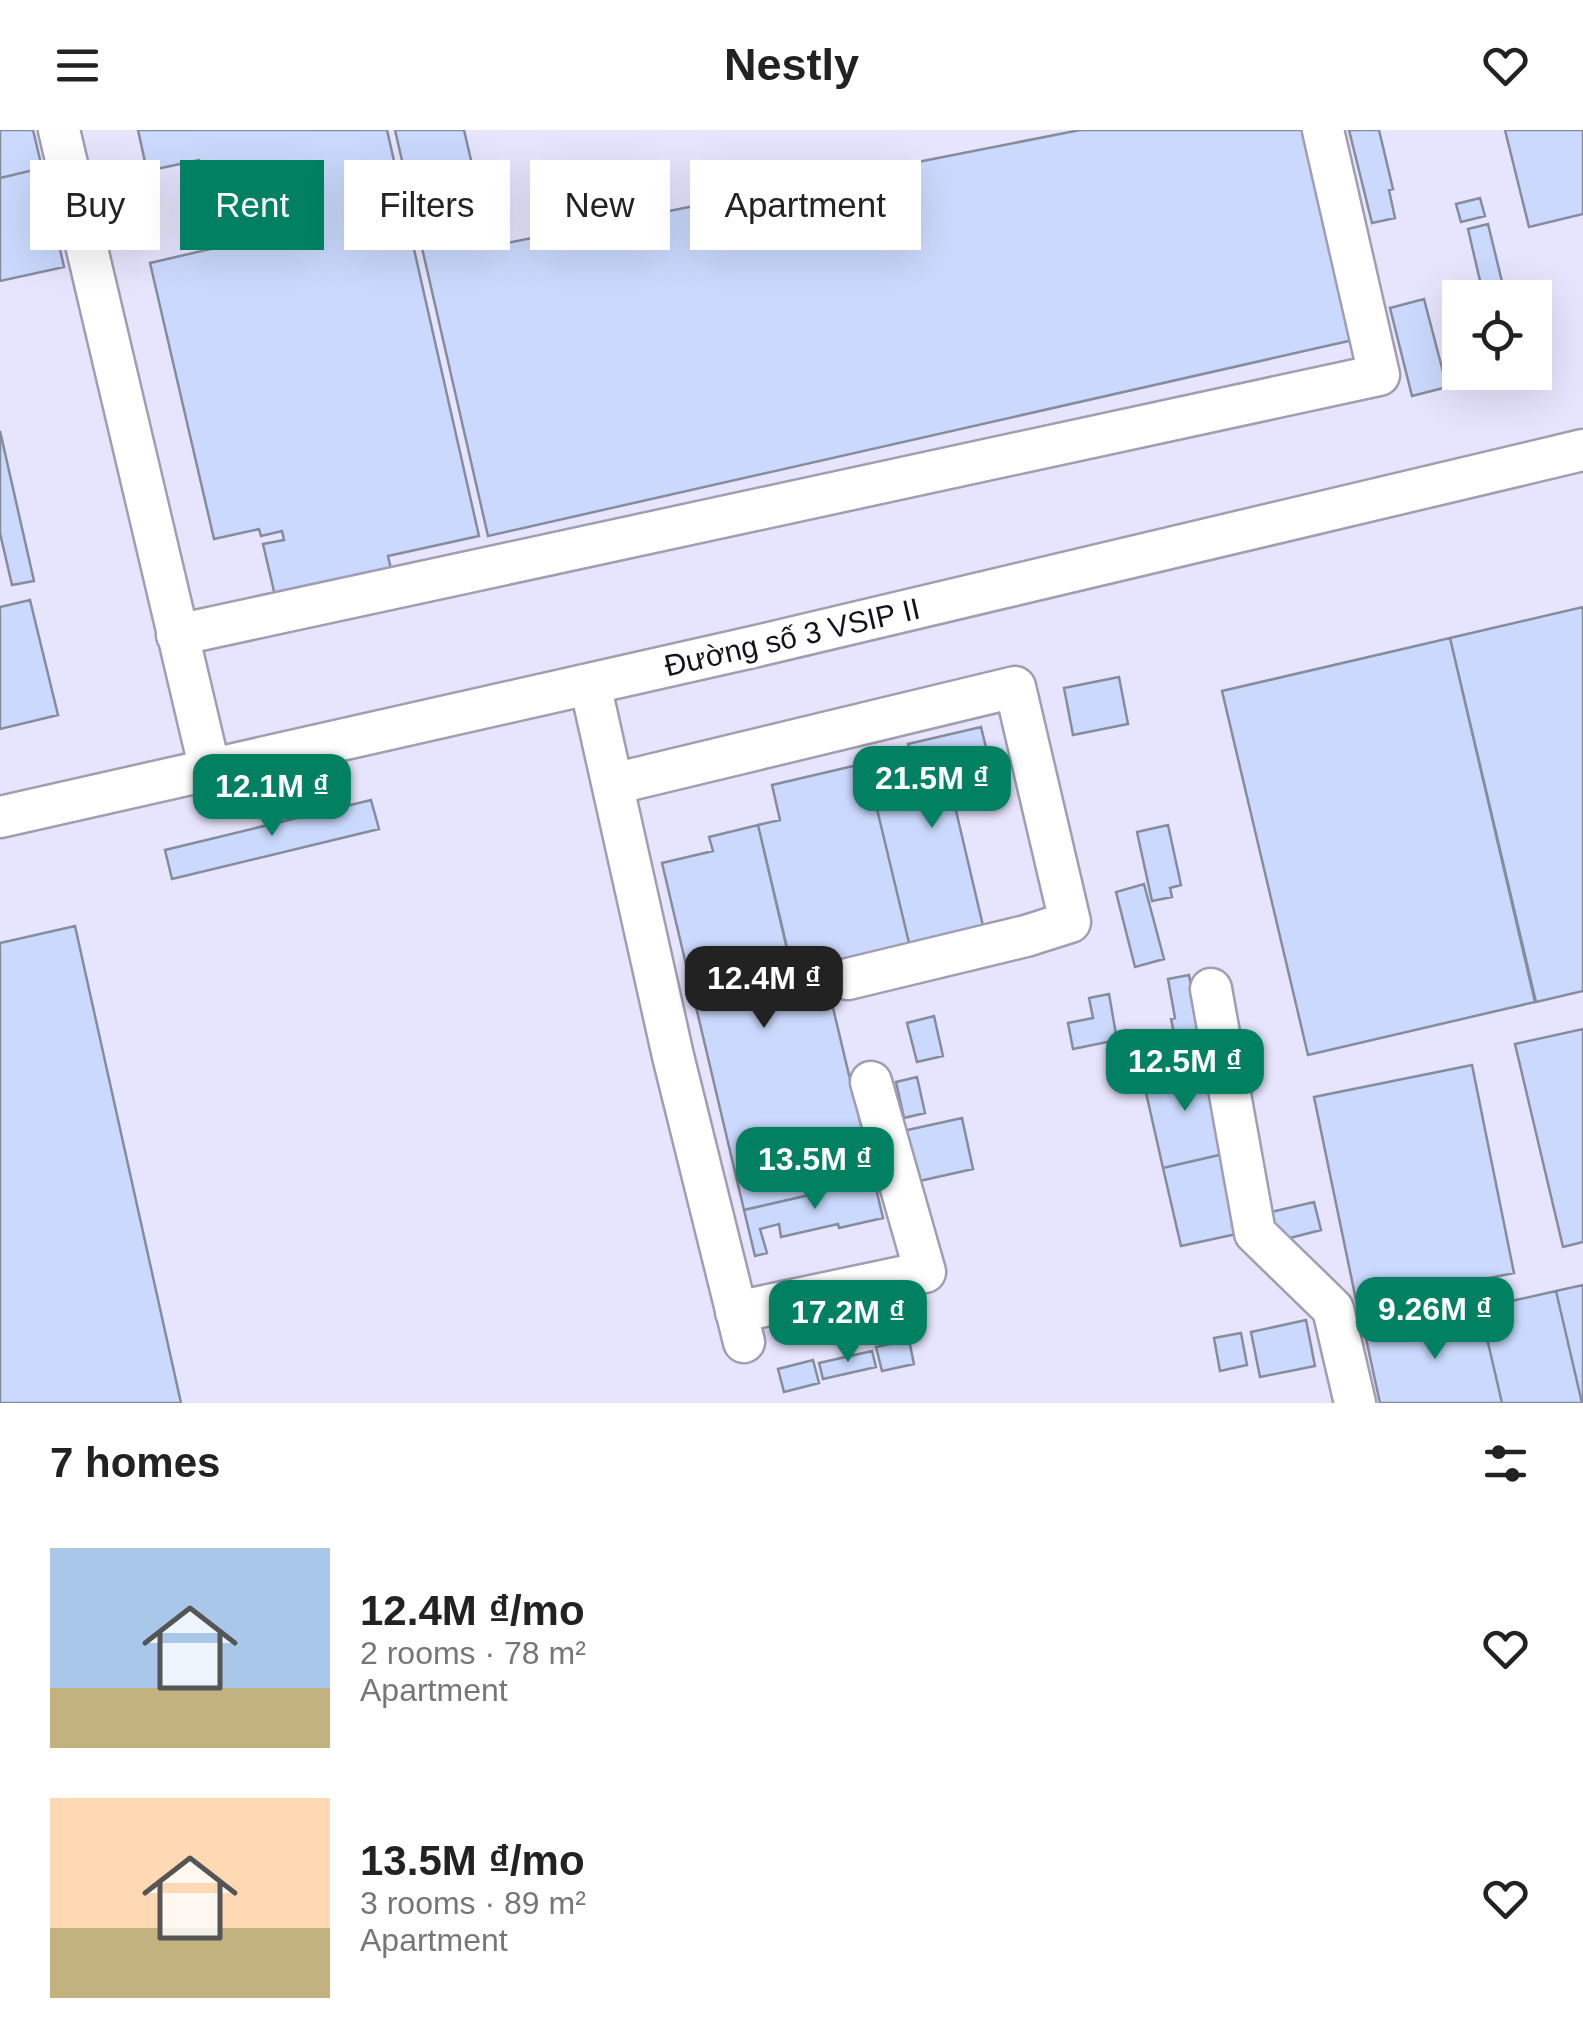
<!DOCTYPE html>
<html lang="en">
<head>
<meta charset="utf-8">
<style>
	body { margin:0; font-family:Helvetica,sans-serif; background:#f6f6f6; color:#222; height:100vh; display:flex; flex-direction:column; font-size:38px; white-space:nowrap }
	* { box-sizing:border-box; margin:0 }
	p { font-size:32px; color:#767676 }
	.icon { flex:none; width:55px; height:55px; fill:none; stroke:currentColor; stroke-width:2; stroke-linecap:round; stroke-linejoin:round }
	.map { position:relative; height:1273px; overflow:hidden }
	.side { display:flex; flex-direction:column; background:#fff; flex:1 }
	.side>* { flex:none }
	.banner { position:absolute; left:30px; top:30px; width:1000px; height:90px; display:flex; gap:20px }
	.tools { position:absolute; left:1442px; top:150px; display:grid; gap:20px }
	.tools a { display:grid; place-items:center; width:110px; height:110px; border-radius:0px; background:#fff; box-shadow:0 10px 40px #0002; font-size:50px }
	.price { position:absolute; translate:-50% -85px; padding:0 22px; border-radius:20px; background:#018162; color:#fff; font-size:32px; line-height:65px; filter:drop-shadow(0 2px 5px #0008) }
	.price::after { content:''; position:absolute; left:50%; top:60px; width:30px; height:22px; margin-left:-15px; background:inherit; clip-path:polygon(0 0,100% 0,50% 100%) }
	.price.active { background:#222; color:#fff }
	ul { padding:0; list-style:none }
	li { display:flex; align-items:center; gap:30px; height:250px; padding:0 50px }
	li span { display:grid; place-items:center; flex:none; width:280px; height:200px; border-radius:0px; color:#555 }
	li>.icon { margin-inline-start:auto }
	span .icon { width:120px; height:120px; fill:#fffc; stroke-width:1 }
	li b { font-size:42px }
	h2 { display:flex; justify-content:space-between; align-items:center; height:120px; padding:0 50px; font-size:42px }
	.chip { padding:0 35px; border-radius:0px; background:#fff; box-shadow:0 10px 40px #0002; font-size:35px; line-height:90px }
	.chip.active { background:#018162; color:#fff }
	header { display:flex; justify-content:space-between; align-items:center; height:130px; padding:0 50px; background:#fff; font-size:45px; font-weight:800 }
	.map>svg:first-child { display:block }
	.built { fill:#e7e4fe; fill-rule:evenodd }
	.building { fill:#cad9fd; stroke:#858d9d; stroke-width:2.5 }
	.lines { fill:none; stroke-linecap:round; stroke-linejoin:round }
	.minor-casing { stroke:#a09eb0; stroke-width:45 }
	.minor { stroke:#fff; stroke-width:40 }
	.labels { text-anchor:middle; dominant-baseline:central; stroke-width:9; stroke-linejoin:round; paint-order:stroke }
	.street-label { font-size:30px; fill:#131219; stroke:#fff }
</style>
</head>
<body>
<header><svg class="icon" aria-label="menu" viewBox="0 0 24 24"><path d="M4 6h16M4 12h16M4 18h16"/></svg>Nestly<svg class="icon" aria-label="heart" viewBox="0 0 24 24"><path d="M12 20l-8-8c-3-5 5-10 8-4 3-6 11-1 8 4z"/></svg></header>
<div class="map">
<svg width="1583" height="1273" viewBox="0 0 1583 1273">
	<rect width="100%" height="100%" fill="#f1efff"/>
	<path class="built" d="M0,0H1583V1273H0ZM1460,168H1535V242H1460Z"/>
	<path class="building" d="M0,0H33L42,38L0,48Z
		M138,0H387L479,406L388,426L392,444L276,470L263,414L284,410L282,401L261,406L259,399L214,409L150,133L219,117L215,99L200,102L194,73L208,70L199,30L147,41Z
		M395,0H464L491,116L1080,0H1305L1353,210L488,406Z
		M1349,0H1379L1393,59L1389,60L1395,88L1372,93Z
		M1505,0H1583V84L1529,97Z
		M42,38L64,137L0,151V48Z
		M1480,68L1485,86L1461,92L1456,74Z
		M1488,94L1506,168H1484L1468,99Z
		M1424,169L1447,257L1412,266L1390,178Z
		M0,301L34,451L12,455L0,403Z
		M30,470L58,585L0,599V477Z
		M1583,477V861L1536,872L1450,508Z
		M1450,508L1535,872L1308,925L1222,561Z
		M1119,547L1128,594L1073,605L1064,558Z
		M981,597L996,658L953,668L984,800L910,817L866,633L910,622L908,614Z
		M866,633L910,817L793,845L758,695L780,690L772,655Z
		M371,670L379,699L172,749L165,720Z
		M758,695L799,868L829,861L874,1050L744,1080L662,733L713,721L709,707Z
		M1168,695L1181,755L1170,758L1172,767L1152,771L1137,702Z
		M1144,754L1164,829L1135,837L1116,762Z
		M75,796L181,1273H0V813Z
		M1189,845L1203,919L1178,923L1171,889L1175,888L1168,849Z
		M1109,864L1117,910L1073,919L1068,893L1093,888L1089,868Z
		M934,886L943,926L917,932L907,893Z
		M1583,899V1112L1563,1117L1515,914Z
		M1206,930L1228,1023L1163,1038L1142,945Z
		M1472,935L1514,1143L1357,1175L1314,967Z
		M917,947L925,983L904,988L896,952Z
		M962,988L973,1039L915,1052L903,1001Z
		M1223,1024L1241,1103L1181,1116L1163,1038Z
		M874,1050L883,1088L839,1098L838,1094L781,1107L779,1094L760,1099L767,1123L755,1126L744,1080Z
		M1314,1072L1321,1100L1282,1110L1267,1083Z
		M1583,1155V1273H1582L1556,1161Z
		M1556,1161L1582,1273H1502L1480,1178Z
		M1480,1178L1502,1273H1380L1365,1204Z
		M1306,1190L1315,1236L1260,1247L1251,1202Z
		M1241,1203L1247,1235L1220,1241L1214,1208Z
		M909,1210L914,1234L882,1241L876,1217Z
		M872,1221L876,1237L823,1249L819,1233Z
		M813,1230L819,1253L784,1262L778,1239Z"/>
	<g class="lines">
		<g class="minor-casing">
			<path id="minor" d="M59,0L210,640
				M177,505L1379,245L1323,0
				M590,554L673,926L744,1212
				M613,654L1015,557L1070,792L1026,806L848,849
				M0,687L757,516L1583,320
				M1211,859L1255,1103L1333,1179L1355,1273
				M736,1182L925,1142L871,952"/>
		</g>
		<use href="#minor" class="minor"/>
	</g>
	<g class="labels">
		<g class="street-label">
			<text transform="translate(792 507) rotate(-13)">Đường số 3 VSIP II</text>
		</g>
	</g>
</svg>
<div class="tools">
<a><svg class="icon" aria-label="locate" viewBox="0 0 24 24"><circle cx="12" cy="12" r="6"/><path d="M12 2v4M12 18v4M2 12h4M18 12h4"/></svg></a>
</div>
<b class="price" style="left:932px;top:701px">21.5M ₫</b>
<b class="price" style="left:272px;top:709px">12.1M ₫</b>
<b class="price active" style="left:764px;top:901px">12.4M ₫</b>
<b class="price" style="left:1185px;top:984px">12.5M ₫</b>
<b class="price" style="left:815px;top:1082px">13.5M ₫</b>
<b class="price" style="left:1435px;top:1232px">9.26M ₫</b>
<b class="price" style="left:848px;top:1235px">17.2M ₫</b>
<div class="banner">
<a class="chip">Buy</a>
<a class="chip active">Rent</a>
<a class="chip">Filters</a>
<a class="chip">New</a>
<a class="chip">Apartment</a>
</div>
</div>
<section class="side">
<h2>7 homes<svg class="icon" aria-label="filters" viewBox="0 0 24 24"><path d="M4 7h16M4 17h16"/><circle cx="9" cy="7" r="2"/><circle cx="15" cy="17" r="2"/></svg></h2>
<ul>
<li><span style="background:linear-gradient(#a9c7e8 70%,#c2b280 0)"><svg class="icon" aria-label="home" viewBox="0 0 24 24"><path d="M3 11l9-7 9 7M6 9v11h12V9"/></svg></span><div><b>12.4M ₫/mo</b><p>2 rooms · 78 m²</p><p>Apartment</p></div><svg class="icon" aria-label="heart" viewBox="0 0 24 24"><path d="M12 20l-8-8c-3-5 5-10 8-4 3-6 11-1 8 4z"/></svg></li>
<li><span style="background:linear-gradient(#ffd9b3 65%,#c2b280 0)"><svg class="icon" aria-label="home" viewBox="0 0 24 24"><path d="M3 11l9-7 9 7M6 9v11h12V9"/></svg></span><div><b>13.5M ₫/mo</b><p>3 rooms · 89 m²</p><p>Apartment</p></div><svg class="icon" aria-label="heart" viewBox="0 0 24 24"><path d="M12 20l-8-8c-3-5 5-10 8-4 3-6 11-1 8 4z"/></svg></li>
</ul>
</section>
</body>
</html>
